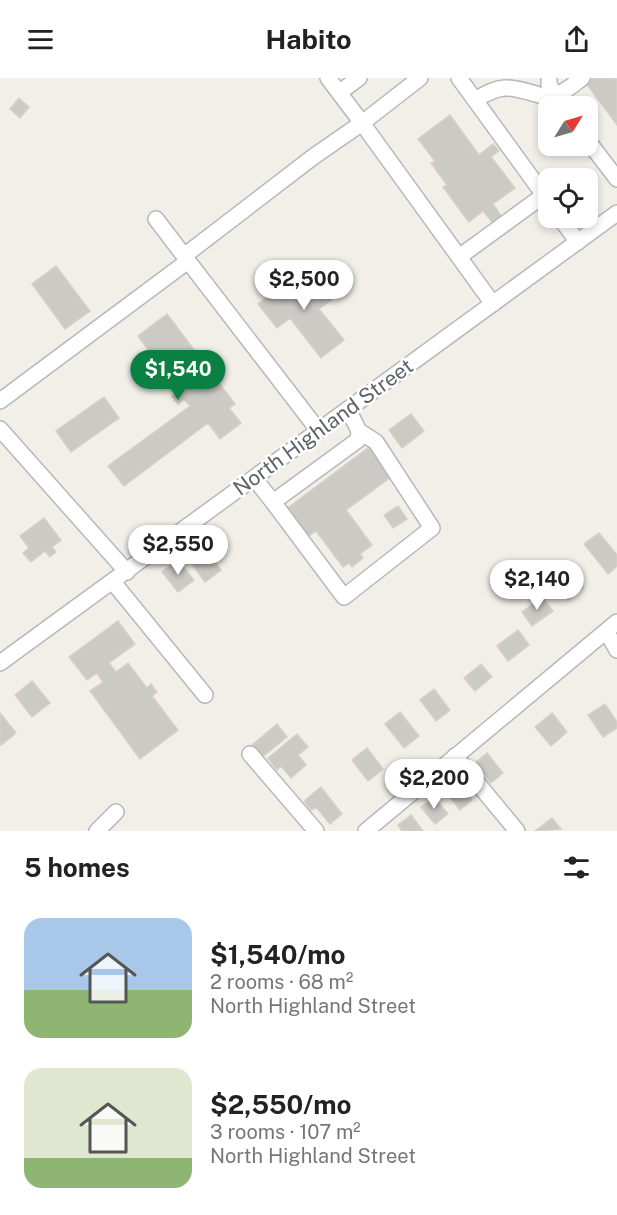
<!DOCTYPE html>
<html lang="en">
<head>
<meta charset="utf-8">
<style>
	body { margin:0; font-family:"Public Sans",sans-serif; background:#f2f2f2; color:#222; height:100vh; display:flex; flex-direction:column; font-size:22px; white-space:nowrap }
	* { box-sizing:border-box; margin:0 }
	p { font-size:20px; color:#767676 }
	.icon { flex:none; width:33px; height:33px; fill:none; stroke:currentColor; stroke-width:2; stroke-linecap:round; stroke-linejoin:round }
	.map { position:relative; height:753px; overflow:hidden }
	.drawer { display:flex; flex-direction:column; background:#fff; flex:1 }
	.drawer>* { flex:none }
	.needle { width:39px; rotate:53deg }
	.fabs { position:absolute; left:538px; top:18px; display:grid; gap:12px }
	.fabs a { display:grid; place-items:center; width:60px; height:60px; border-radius:12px; background:#fff; box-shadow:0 3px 9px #0003; font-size:30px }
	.price { position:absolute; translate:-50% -51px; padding:0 14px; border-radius:21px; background:#fff; color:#222; font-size:20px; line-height:39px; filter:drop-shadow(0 2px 3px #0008) }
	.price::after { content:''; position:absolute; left:50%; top:36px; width:18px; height:14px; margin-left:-9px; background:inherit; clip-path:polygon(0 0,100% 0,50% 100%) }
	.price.active { background:#0b8043; color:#fff }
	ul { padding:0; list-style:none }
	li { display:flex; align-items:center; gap:18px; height:150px; padding:0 24px }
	li span { display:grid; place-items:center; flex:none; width:168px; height:120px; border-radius:18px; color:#555 }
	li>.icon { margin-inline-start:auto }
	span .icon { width:72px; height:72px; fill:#fffc; stroke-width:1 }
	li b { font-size:26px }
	h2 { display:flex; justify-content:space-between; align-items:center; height:72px; padding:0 24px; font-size:26px }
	header { display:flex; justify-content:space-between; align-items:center; height:78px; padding:0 24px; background:#fff; font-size:27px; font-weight:700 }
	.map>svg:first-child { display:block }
	.building { fill:#cccac5; stroke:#d6d1c6; stroke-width:1.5 }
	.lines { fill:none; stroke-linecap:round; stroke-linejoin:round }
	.minor-casing { stroke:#b5b8bc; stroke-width:18 }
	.minor { stroke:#fff; stroke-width:15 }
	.labels { text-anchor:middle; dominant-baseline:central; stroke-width:5; stroke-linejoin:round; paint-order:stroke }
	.street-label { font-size:21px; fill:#5f6368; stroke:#fff }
</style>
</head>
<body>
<header><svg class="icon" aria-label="menu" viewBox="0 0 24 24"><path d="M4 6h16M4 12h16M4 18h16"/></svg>Habito<svg class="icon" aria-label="share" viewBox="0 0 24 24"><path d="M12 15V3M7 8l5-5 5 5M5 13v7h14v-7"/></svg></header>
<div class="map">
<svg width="617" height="753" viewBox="0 0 617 753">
	<rect width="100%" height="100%" fill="#f1efe8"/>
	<path class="building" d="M593,0L617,1V47L586,5Z
		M19,20L29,29L20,40L10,31Z
		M450,37L479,77L493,66L499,73L491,79L515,110L493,126L502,139L493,145L483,133L469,144L443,109L447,107L431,85L435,83L418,61Z
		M549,60V68H556L545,75L539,67Z
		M56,188L90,233L65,251L32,206Z
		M306,189L331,222L319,231L344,262L321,280L290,240L277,250L258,226Z
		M167,236L235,326L229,330L241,345L220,361L208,345L124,408L108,388L190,328L184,321L178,326L172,318L179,313L138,258Z
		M104,319L119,340L71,374L56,353Z
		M411,336L424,353L402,370L389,352Z
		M369,369L378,381L382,378L391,399L346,432L372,467L360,476L363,480L352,489L349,485L343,489L316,453L306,460L285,432Z
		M398,428L407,441L393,450L384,437Z
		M44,440L61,462L52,469L56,474L50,479L45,473L31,484L23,475L29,470L20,458Z
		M599,455L617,477V488L608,496L584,466Z
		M201,465L221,492L205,504L185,477Z
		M178,482L194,502L178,514L162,494Z
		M566,490L583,510L568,522L552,501Z
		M542,519L553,533L532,548L522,534Z
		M118,543L135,566L109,585L116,594L128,585L147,610L151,606L157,614L152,618L178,652L140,681L90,613L103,604L97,595L87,602L69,579Z
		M518,552L529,567L508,583L497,568Z
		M481,586L492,599L475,613L464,600Z
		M32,603L50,625L32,639L15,617Z
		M434,611L450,632L436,643L420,622Z
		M605,626L617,644V650L603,659L588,637Z
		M400,634L419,658L404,670L385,646Z
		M0,635L16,655L1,667L0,665Z
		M552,635L567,654L551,668L535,649Z
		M277,646L287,659L261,680L251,668Z
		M297,656L308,669L298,677L306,687L291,700L281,688L277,692L268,680Z
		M367,670L383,691L368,703L352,682Z
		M487,675L503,695L491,705L475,685Z
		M457,703L472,722L460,732L445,713Z
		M321,709L342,736L330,746L316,729L311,732L304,723Z
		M434,719L448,736L435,746L421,729Z
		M411,737L423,753H402L398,747Z
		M552,740L561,751L535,753Z"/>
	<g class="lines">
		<g class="minor-casing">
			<path id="minor" d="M420,0L362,45L493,226
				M459,0L549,124
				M549,0V7L563,28
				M340,14L359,0
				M475,22C500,6 509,8 536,16C542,18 548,20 554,18C564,15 574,6 582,0
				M588,63L617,101
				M560,140L578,164
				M156,141L188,183
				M184,178L313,79L362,45L328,0
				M459,179L544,117
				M0,323L188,183L318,352
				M0,351L127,494
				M254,400L273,424L358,362L359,353L348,331
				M273,424L344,519L432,450L376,364L359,353
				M113,504L205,617
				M606,553L617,572
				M0,585L617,135
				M250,676L316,753
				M455,678L517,753
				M97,753L116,734
				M366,753L617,544"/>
		</g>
		<use href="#minor" class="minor"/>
	</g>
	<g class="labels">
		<g class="street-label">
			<text transform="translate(323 349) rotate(-36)">North Highland Street</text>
		</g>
	</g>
</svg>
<div class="fabs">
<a><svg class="needle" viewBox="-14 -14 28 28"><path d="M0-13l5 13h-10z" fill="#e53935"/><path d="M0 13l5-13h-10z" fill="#767676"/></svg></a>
<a><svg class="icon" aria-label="locate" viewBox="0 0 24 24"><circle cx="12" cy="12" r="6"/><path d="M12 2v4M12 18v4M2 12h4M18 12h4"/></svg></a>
</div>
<b class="price" style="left:304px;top:233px">$2,500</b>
<b class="price active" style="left:178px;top:323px">$1,540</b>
<b class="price" style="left:178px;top:498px">$2,550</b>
<b class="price" style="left:537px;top:533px">$2,140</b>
<b class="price" style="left:434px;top:732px">$2,200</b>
</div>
<section class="drawer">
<h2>5 homes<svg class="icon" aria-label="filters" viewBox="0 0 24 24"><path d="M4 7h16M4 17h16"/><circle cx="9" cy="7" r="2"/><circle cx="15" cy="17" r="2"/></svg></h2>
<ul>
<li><span style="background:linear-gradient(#a9c7e8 60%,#8fb573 0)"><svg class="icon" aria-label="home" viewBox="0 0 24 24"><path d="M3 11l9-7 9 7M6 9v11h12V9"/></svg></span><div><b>$1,540/mo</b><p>2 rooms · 68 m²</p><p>North Highland Street</p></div></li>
<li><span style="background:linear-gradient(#dfe7d0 75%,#8fb573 0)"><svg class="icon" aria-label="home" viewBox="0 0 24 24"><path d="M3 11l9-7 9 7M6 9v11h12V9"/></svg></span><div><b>$2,550/mo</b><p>3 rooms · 107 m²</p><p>North Highland Street</p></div></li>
</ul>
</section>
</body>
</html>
